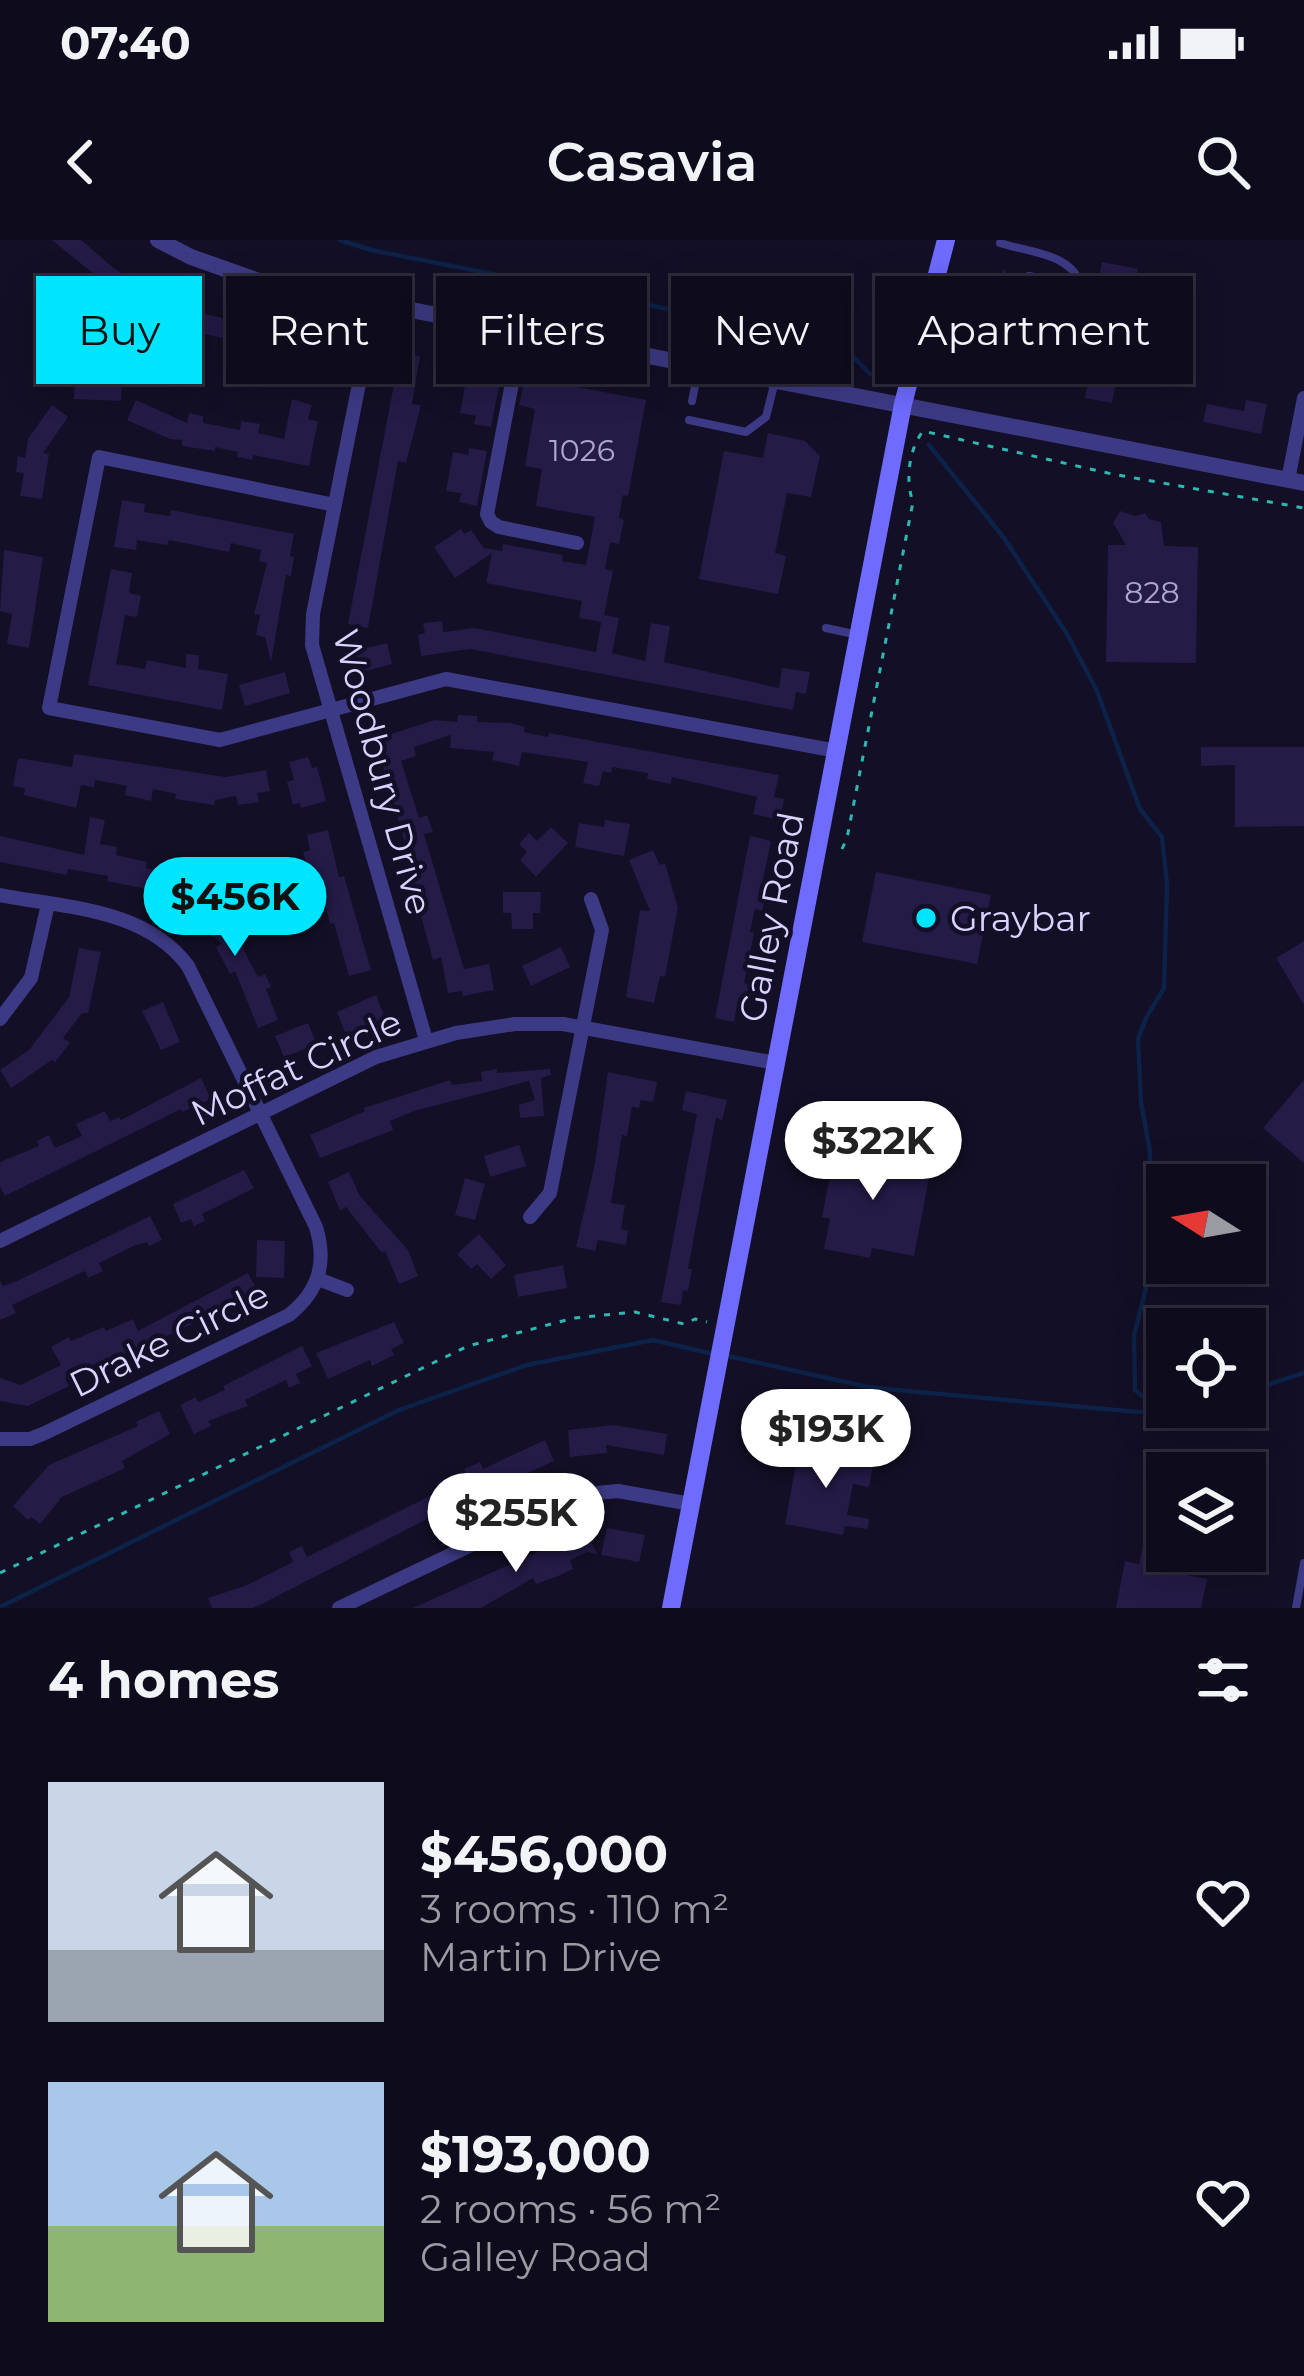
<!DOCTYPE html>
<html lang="en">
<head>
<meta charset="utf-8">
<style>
	body { margin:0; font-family:Montserrat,sans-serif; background:#1c1929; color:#f1f3f6; height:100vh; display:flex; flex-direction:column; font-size:45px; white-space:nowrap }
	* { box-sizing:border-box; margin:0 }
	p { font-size:39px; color:#9b9ba3 }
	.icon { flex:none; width:66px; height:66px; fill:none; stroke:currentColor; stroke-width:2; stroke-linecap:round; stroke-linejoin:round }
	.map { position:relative; height:1368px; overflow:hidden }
	.side { display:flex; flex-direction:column; background:#0e0b1c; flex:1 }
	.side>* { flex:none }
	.guide { position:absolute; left:36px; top:36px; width:1233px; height:108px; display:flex; gap:24px }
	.needle { width:78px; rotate:281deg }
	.controls { position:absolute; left:1146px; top:924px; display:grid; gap:24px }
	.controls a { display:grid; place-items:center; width:120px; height:120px; border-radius:0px; background:#0e0b1c; box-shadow:0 6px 30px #0003,0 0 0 3px #2e2b3b; font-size:60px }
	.price { position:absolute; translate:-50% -102px; padding:0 27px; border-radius:42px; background:#fff; color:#222; font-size:39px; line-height:78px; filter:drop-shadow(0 3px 6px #0008) }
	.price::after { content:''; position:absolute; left:50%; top:72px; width:36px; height:27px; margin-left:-18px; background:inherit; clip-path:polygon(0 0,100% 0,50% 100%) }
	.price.selected { background:#00e5ff; color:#111 }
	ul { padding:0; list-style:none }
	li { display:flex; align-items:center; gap:36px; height:300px; padding:0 48px }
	li span { display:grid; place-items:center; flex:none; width:336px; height:240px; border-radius:0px; color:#555 }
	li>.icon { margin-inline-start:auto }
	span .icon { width:144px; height:144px; fill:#fffc; stroke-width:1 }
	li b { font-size:51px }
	h2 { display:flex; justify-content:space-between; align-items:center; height:144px; padding:0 48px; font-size:51px }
	.pill { padding:0 42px; border-radius:0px; background:#0e0b1c; box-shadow:0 6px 30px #0003,0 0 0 3px #2e2b3b; font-size:42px; line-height:108px }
	.pill.selected { background:#00e5ff; color:#111 }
	.status { display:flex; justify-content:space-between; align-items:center; height:84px; padding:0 60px; background:#0e0b1c; direction:ltr }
	.status svg { height:33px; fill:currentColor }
	header { display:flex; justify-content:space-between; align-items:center; height:156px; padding:0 48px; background:#0e0b1c; font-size:54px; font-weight:600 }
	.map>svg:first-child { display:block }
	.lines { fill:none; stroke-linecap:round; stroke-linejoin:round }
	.stream { stroke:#0c2248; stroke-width:4.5 }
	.building { fill:#241b47 }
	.path { stroke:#2fb8b0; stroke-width:3; stroke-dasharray:6 9; stroke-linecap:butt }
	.service { stroke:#3d3a85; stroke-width:8 }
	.minor { stroke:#3d3a85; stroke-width:14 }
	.tertiary { stroke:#3d3a85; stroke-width:16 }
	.secondary { stroke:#6f6bff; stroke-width:18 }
	.poi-dot { fill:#00e5ff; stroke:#130f26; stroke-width:4.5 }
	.labels { text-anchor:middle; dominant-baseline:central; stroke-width:9; stroke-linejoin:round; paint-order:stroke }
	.number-label { font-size:30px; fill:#aca6d1 }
	.street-label { font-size:36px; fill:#d9d4ff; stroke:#130f26 }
	.poi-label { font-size:36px; fill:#d9d4ff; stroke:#130f26; text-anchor:start }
</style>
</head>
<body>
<div class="status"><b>07:40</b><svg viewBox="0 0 49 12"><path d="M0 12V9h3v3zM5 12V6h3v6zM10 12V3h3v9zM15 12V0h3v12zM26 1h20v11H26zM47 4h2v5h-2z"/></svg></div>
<header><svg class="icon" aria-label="back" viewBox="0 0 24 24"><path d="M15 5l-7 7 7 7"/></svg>Casavia<svg class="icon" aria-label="search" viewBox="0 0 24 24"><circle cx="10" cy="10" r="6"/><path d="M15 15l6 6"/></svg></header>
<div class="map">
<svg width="1304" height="1368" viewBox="0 0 1304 1368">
	<rect width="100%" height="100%" fill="#130f26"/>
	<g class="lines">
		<path class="stream" d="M340,0L371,10L840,103L870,134
			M929,205L1004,298L1067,394L1097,451L1140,569L1162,597L1167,645L1164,748L1146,778L1138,799L1141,862L1150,912L1149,1006L1146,1048L1134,1096L1135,1150L1160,1171
			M728,1116L868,1147L907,1151L1138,1172L1188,1167
			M1245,1152L1304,1133
			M0,1367L399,1170L527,1125L653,1100L717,1115"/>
	</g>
	<path class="building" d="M52,0H81L116,30L196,72L334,104L330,123L324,122L322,133L299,128L302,118L185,89L124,56L121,61L91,41L95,35Z
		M1102,22L1138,29L1132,59L1159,65L1157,74L1168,77L1165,93L1127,86L1112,163L1085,158L1093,116L1085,114Z
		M1003,29L1020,47L998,122L982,106Z
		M1039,69L1064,75L1056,106L1031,99Z
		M400,113L420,116L412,164L421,165L406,223L398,221L368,388L348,384Z
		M484,128L502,131L491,187L474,184L476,176L460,173L467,135L483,137Z
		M75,135L122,138L121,161L74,159Z
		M525,137L646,160L628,256L623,255L619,278L624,280L619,304L610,302L605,329L613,331L604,375L619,378L612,413L645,421L651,383L670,386L664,422L779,448L782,428L810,432L806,454L796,452L793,470L470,409L421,416L418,395L425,393L423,383L442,381L443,392L475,388L596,412L601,382L579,378L582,361L486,343L492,313L455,338L434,307L461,289L464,294L471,290L484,308L502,311L503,304L563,315L562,321L586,325L595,277L536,266L542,229L525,226L535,169L519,165Z
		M292,159L312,165L308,179L318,181L309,226L253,215L252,220L237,217L238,212L215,207V211L182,206V200L170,199L127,180L136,160L187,183L189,173L203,176V183L240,190L241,181L260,184L258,193L284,199Z
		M1246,160L1267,164L1261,194L1203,182L1207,164L1244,171Z
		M52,165L68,177L43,213L49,214L42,259L20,256L24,233L16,232L18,216L25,218L28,199Z
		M768,193L805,201L820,216L811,257L787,253L775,313L786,316L778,354L699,339L724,211L763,218Z
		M469,208L487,211L477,266L459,262L461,253L446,251L453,212L468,215Z
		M122,260L145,264L144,272L170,276L171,270L294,294L290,316L294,317L291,336L286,335L271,422L265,397L256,395L260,375L254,374L267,323L259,321L261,310L231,303L229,312L169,300L167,305L137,300L136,310L114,307Z
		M1120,271L1135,276L1145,273L1149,279L1161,282L1164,306L1198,307L1196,423L1106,422L1108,305H1126L1113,283Z
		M4,310L43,317L29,408L7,404L12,374L0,371Z
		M111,329L132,333L129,353L141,356L137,377L125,375L116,424L145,429L147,420L186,428V414L199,415L198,429L228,434L222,470L88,445Z
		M387,403L392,424L347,436L341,414Z
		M285,432L290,453L245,466L239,445Z
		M458,475L477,476V482L511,483L525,487L524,492L548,497L549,493L779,535L774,557L784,559L780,580L753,574L757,557L672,537L671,544L647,539L648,533L612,527L611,533L603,531L599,546L583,543L588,522L522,512L519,526L492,520L494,512L450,508L451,495L414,507L416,516L401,521L419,578L427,575L433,592L424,594L464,729L489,724L494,750L463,756L462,751L448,753L441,717L433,720L409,632L413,631L375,499L435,480L457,482Z
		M1201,507H1304V586L1235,587V525L1201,526Z
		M74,514L226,537L266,530L270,551L257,553L259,562L238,565L236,556L215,560L214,565L175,559L176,554L153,549L151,561L125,555L127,546L95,540L94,547L81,545L76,568L24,555L25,548L13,546L18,518L72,527Z
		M308,517L312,528L317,527L326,561L301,568L300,563L293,565L287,542L294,540L289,522Z
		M90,577L105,580L100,604L117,607L116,615L147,622L146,628L180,635L176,655L107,641L108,636L68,629L67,635L0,622V596L84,615Z
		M605,580L630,584L624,616L575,607L579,583L604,587Z
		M551,587L568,603L536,637L520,620L527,612L519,604L529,593L537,601Z
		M328,590L339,637L344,636L371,730L349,736L334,683L330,684L326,667L319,669L303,612L310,610L307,595Z
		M750,596L771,601L761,649L766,650L762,671L755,669L750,692L754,693L744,743L750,745L746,768L737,766L734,782L715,778Z
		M653,610L660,625L665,623L678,668L665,737L660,736L654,763L626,757L640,670L650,671L629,620Z
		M876,632L991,655L977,724L862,702Z
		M198,651L236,689L233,690L258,737L265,734L271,747L266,749L278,780L258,788L235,731L230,734L216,707L222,704L183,666Z
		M503,652H541L540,673H533V689H512L511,673H503Z
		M1304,701V765L1276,718Z
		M561,707L570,727L531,746L522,726Z
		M79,708L101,712L88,773H82L63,798L70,803L55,822L52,820L11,848L0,830L29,810L69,757Z
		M376,755L385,778L346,794L337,772Z
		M163,762L180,802L161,810L142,771Z
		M308,783L317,804L284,817L275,796Z
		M497,829V833L550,829L551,835L541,838L544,876L520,878L519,865L535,860L529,841L414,871L390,881L393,890L320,918L310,895L365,871L364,868L450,840L452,845L482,841L481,832Z
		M608,832L657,842L653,862L641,860L639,868L632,867L627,896L622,895L611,963L625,965L621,989L628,991L626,1005L598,1000L595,1011L576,1007L595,923Z
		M201,838L211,859L182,872L181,869L5,956L0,946V922L39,906L37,901L49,895L55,908L82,896L76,884L105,871L110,881L119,877L121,880Z
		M1304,840V923L1263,888Z
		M686,851L727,860L722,880L716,878L688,1029H692L688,1051L683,1050L681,1065L661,1062L697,874L682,870Z
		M837,900L892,911L889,926L930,933L914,1016L872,1008L870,1018L824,1009L830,979L822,977Z
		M519,905L526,926L490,937L484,916Z
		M244,930L254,948L202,974L205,981L194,986L191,979L181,983L173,964Z
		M349,932L360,956L408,1010L418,1036L399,1044L385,1011L382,1013L346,967L340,970L328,942Z
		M465,938L485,944L475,980L455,975Z
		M150,976L162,1000L149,1006L147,1002L133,1006L99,1023L103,1031L88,1038L85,1031L12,1065L16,1073L0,1080V1041L3,1046L19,1040Z
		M479,994L506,1025L491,1039L477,1024L471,1029L457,1014Z
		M257,1000L285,1001L284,1038L256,1037Z
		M563,1025L567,1048L518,1057L514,1035Z
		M248,1033L259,1054L225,1072L224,1069L118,1119L120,1123L108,1129L104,1120L65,1138L69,1146L28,1166L0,1161V1138L21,1145L61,1125L51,1107L69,1097L71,1101L104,1087L106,1091L133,1079L138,1091Z
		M394,1082L404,1103L391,1109L394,1115L372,1126L370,1120L328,1139L316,1113Z
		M302,1106L312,1126L296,1134L300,1143L289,1148L286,1140L245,1160L248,1166L208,1181L211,1186L194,1194L180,1165L196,1157L198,1162L225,1150L223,1146Z
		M159,1171L170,1194L122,1221L125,1228L62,1257L40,1284L31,1277L28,1280L13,1266L49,1225L138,1186L136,1182Z
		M614,1185L667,1194L664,1215L606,1205L607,1213L570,1217L568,1190Z
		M545,1200L554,1221L427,1279L262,1364L253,1368H212L208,1358L245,1346L293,1322L289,1312L302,1306L307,1317L468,1237L464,1229L480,1222L483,1229Z
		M799,1207L874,1221L869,1247L853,1244L847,1275L869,1279L868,1289L845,1286L843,1295L785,1284Z
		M1152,1259L1167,1262V1311H1180L1176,1333L1207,1339L1201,1368H1116L1125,1321L1139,1324Z
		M607,1288L645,1295L639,1322L601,1315Z
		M586,1290L597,1314L587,1312L570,1320L573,1329L558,1336L536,1344L533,1338L481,1368H413Z"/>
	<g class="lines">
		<path class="path" d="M842,609L847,598L913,262C905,240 909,209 923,191L1112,234L1304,268
			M0,1333L468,1106L574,1078L635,1072L684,1084L695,1079L707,1082"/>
		<path class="service" d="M1000,3C1027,12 1070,13 1080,43L1065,119L1048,131
			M1029,36L1065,43L1078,57
			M692,161L699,127
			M689,180L746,192L766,177L775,141
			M826,388L858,395
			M1296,1368L1304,1323"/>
		<path class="minor" d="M375,64L313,374L312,405L426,800
			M522,91L487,274L491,282L499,287L577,303
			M1288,240L1304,158
			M335,265L99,217L49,468L220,500L446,439L837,511
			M0,655C66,668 145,668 188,726L316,987C327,1023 319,1051 289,1075L45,1193L30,1199H0
			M0,779L31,738L48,664
			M530,977L550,953L602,690L591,659
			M0,1001L376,817L456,793L515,784H563L776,823
			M318,1039L347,1050
			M339,1368L576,1255L618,1251L691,1264"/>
		<path class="tertiary" d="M158,0L191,17L256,40L1304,243"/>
		<path class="secondary" d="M671,1368L903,164L946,0"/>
	</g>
	<circle class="poi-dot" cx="926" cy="678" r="12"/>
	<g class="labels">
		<g class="number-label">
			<text x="582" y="210">1026</text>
			<text x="1152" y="352">828</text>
		</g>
		<g class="street-label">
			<text transform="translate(383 532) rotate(75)">Woodbury Drive</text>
			<text transform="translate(771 677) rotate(-79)">Galley Road</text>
			<text transform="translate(296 827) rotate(-25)">Moffat Circle</text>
			<text transform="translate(169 1099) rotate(-26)">Drake Circle</text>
		</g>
		<g class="poi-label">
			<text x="950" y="678">Graybar</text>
		</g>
	</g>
</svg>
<div class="controls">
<a><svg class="needle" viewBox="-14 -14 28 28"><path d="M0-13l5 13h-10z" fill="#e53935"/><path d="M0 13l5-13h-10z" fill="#9b9ba3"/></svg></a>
<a><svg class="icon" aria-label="locate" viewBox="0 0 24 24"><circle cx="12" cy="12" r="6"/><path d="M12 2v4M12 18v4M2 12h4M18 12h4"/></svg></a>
<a><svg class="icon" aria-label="layers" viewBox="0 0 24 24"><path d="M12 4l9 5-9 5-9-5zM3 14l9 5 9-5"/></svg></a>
</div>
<b class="price selected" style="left:235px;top:719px">$456K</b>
<b class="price" style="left:873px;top:963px">$322K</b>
<b class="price" style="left:826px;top:1251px">$193K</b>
<b class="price" style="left:516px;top:1335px">$255K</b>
<div class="guide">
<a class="pill selected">Buy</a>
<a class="pill">Rent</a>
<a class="pill">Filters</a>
<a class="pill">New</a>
<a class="pill">Apartment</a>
</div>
</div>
<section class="side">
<h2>4 homes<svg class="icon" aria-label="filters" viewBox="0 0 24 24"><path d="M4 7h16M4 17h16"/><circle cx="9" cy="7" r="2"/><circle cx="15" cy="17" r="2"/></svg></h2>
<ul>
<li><span style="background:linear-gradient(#c9d6e8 70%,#9aa5b1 0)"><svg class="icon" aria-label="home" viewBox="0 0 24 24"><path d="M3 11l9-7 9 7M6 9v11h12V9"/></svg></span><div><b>$456,000</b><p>3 rooms · 110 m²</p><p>Martin Drive</p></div><svg class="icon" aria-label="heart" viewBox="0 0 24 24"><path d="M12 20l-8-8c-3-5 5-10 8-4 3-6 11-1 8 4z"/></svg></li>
<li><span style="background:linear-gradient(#a9c7e8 60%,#8fb573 0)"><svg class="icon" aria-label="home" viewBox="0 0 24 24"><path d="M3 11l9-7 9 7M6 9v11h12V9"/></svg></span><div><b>$193,000</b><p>2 rooms · 56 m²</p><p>Galley Road</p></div><svg class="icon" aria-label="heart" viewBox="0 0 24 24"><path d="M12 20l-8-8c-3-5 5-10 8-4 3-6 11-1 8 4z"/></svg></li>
</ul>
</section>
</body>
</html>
